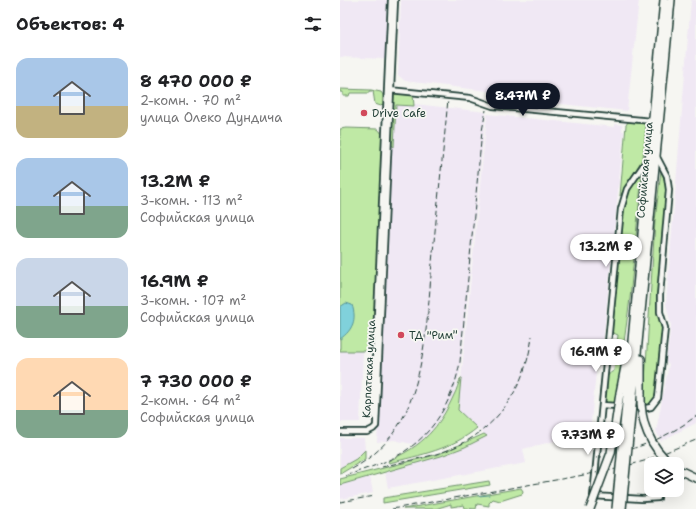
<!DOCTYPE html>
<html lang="ru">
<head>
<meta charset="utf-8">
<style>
	body { margin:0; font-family:"Shantell Sans",sans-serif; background:#f6f6f6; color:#202124; height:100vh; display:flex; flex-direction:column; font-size:15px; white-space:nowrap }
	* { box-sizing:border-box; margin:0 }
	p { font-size:13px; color:#757577 }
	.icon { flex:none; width:22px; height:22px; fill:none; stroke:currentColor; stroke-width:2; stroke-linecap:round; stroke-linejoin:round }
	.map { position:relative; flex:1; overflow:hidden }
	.panel { display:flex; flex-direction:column; background:#fff; width:340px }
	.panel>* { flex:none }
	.controls { position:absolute; left:304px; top:457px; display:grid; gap:8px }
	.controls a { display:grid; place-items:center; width:40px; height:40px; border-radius:8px; background:#fff; box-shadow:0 4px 16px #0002; font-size:20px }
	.price { position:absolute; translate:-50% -34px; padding:0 9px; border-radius:14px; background:#fff; color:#222; font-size:13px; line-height:26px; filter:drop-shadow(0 1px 2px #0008) }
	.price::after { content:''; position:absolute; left:50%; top:24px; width:12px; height:9px; margin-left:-6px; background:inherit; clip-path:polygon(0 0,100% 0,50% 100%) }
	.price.active { background:#111827; color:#fff }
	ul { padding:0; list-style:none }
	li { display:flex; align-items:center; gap:12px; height:100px; padding:0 16px }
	li span { display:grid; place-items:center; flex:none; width:112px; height:80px; border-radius:12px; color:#555 }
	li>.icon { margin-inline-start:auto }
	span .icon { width:48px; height:48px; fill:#fffc; stroke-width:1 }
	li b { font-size:17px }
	h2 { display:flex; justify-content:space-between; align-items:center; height:48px; padding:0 16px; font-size:17px }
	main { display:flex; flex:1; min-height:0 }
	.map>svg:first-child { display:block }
	.built { fill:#f0e8f4 }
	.green { fill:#bfe9a5; stroke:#6f936c }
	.water { fill:#80d1db; stroke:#599698 }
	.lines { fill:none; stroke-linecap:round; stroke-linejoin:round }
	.stream { stroke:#599698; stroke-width:1 }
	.minor-casing { stroke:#1f3d34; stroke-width:8 }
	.primary-casing { stroke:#1f3d34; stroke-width:10 }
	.minor { stroke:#f6f6f2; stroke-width:4.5 }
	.primary { stroke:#f6f6f2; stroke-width:7 }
	.rail { stroke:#1f3d34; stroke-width:1; stroke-dasharray:6 3; stroke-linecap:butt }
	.primary-bridge-casing { stroke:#1f3d34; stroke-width:10; stroke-linecap:butt }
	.primary-bridge { stroke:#f6f6f2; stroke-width:7 }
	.poi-dot { fill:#d1495b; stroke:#f6f6f2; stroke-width:1.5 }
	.labels { text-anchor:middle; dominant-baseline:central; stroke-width:3.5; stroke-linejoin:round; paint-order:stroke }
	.poi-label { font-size:11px; fill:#1f3d34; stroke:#f6f6f2; text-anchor:start }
	.street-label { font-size:11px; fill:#1f3d34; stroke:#f6f6f2 }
</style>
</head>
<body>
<main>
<section class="panel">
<h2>Объектов: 4<svg class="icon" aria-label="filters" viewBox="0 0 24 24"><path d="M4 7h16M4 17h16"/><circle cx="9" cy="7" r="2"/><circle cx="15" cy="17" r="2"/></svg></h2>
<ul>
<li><span style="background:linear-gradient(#a9c7e8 60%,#c2b280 0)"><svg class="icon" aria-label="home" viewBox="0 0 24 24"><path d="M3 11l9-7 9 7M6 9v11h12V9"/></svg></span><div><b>8 470 000 ₽</b><p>2-комн. · 70 m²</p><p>улица Олеко Дундича</p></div></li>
<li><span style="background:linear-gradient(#a9c7e8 60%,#7fa58c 0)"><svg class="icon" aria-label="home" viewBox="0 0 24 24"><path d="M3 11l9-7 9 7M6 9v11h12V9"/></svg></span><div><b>13.2M ₽</b><p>3-комн. · 113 m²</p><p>Софийская улица</p></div></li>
<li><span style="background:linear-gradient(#c9d6e8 60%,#7fa58c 0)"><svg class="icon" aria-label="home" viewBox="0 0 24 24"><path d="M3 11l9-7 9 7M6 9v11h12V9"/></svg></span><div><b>16.9M ₽</b><p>3-комн. · 107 m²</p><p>Софийская улица</p></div></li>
<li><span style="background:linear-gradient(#ffd9b3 65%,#7fa58c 0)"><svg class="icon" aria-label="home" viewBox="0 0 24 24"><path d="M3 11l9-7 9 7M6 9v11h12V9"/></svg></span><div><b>7 730 000 ₽</b><p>2-комн. · 64 m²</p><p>Софийская улица</p></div></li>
</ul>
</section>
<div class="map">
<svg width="356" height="509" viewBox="0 0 356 509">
	<rect width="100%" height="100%" fill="#f6f6f2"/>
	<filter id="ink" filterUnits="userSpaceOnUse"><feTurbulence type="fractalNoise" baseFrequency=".025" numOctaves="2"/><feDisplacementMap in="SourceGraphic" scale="8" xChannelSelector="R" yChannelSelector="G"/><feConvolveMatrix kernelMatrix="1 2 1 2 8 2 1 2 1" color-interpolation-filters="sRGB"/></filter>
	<g filter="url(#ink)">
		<path class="built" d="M0,0H47L45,59L0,57Z
			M61,0H299L287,111L174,99L147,91L65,81L58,75Z
			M351,0H356V423L321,441L316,431L329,364L326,362L331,325L326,304Z
			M57,102L146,112L120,373L113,397L102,416L91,432L77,445L54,440L37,442L54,105Z
			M147,114L275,127V124L282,125V131H284L263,343H259L250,432L183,449L186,463L48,488L45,472L125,447L146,436L118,410Z
			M0,351H23L20,422H0Z
			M0,438H24L25,450L16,459L0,468Z
			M30,477L33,493L0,499V485Z"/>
		<path class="green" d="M0,89L31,90L41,92L43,95L44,103L41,106L35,104L33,91H29V93H10L9,96H3V92H0Z
			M56,93L73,94L74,106L56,105L54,147L50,144L52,98Z
			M288,122L306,124L303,158L280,196L286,125Z
			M6,128L38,129L43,135L33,351H0V129Z
			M321,171L327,187L317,296L322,332L315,397L310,404L305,406L268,403L265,400C265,389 263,375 274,371L278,335L271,332L283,207L288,193L302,173L290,298L277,394L304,397L315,221Z
			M121,378L118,410L137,428C112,449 81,455 49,463L48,461C83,446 99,428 114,395C117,390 118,383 121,378Z
			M144,434L147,436L125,447L101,456L0,485V479L99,454Z
			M25,450V459L0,474V468L16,459Z
			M149,481L150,485L43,503V498Z
			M181,488L183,491L182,494L160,501L153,499L149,503V506L137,504L136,509L125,508L124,505L111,507V504L95,509H63Z"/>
		<path class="water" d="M6,303L12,305C17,319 13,330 0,339V307Z"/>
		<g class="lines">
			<path class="stream" d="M138,496L149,495"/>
			<g class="minor-casing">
				<path id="minor" d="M49,90L130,98L153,106L312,121
					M262,405L306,408L311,407L318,398L325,328L320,312V295L329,190L327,176L317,157
					M34,417L33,406L51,0
					M33,429L36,426L55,0
					M0,432H27L33,429
					M253,496L281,209L287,189L309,157
					M253,496L302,499L318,498"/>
			</g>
			<g class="primary-casing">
				<path id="primary" d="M280,393L286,362
					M287,394L324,0
					M293,395L331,0
					M301,395V359
					M337,469L356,478"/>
			</g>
			<use href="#minor" class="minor"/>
			<use href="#primary" class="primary"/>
			<path class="rail" d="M256,458C292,451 326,439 356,416
				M42,467C64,461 87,458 108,450C157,431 186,387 192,336
				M12,469C38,455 57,433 68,407C86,362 88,310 92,263C97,208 103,154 108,99
				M6,476C26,468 51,462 68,449C97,429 114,396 120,362L142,131L146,110
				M0,502L35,496
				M52,509L272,470L304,461L356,440"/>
			<g class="primary-bridge-casing">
				<path id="primary-bridge" d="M301,395C300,422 310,447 331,464
					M250,509L271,453L280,393
					M276,509L287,394
					M282,509L293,395"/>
			</g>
			<use href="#primary-bridge" class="primary-bridge"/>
		</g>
	</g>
	<g class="poi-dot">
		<circle cx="24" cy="113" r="4"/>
		<circle cx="61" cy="335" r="4"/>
	</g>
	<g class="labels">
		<g class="poi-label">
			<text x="32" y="113">Drive Cafe</text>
			<text x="69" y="335">ТД "Рим"</text>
		</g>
		<g class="street-label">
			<text transform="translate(305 170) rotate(-85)">Софийская улица</text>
			<text transform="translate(29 369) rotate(-87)">Карпатская улица</text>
		</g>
	</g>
</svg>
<div class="controls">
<a><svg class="icon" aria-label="layers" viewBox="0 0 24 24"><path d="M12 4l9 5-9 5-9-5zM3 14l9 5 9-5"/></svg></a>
</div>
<b class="price active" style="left:183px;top:117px">8.47M ₽</b>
<b class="price" style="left:266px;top:268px">13.2M ₽</b>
<b class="price" style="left:256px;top:373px">16.9M ₽</b>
<b class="price" style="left:248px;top:456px">7.73M ₽</b>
</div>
</main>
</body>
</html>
